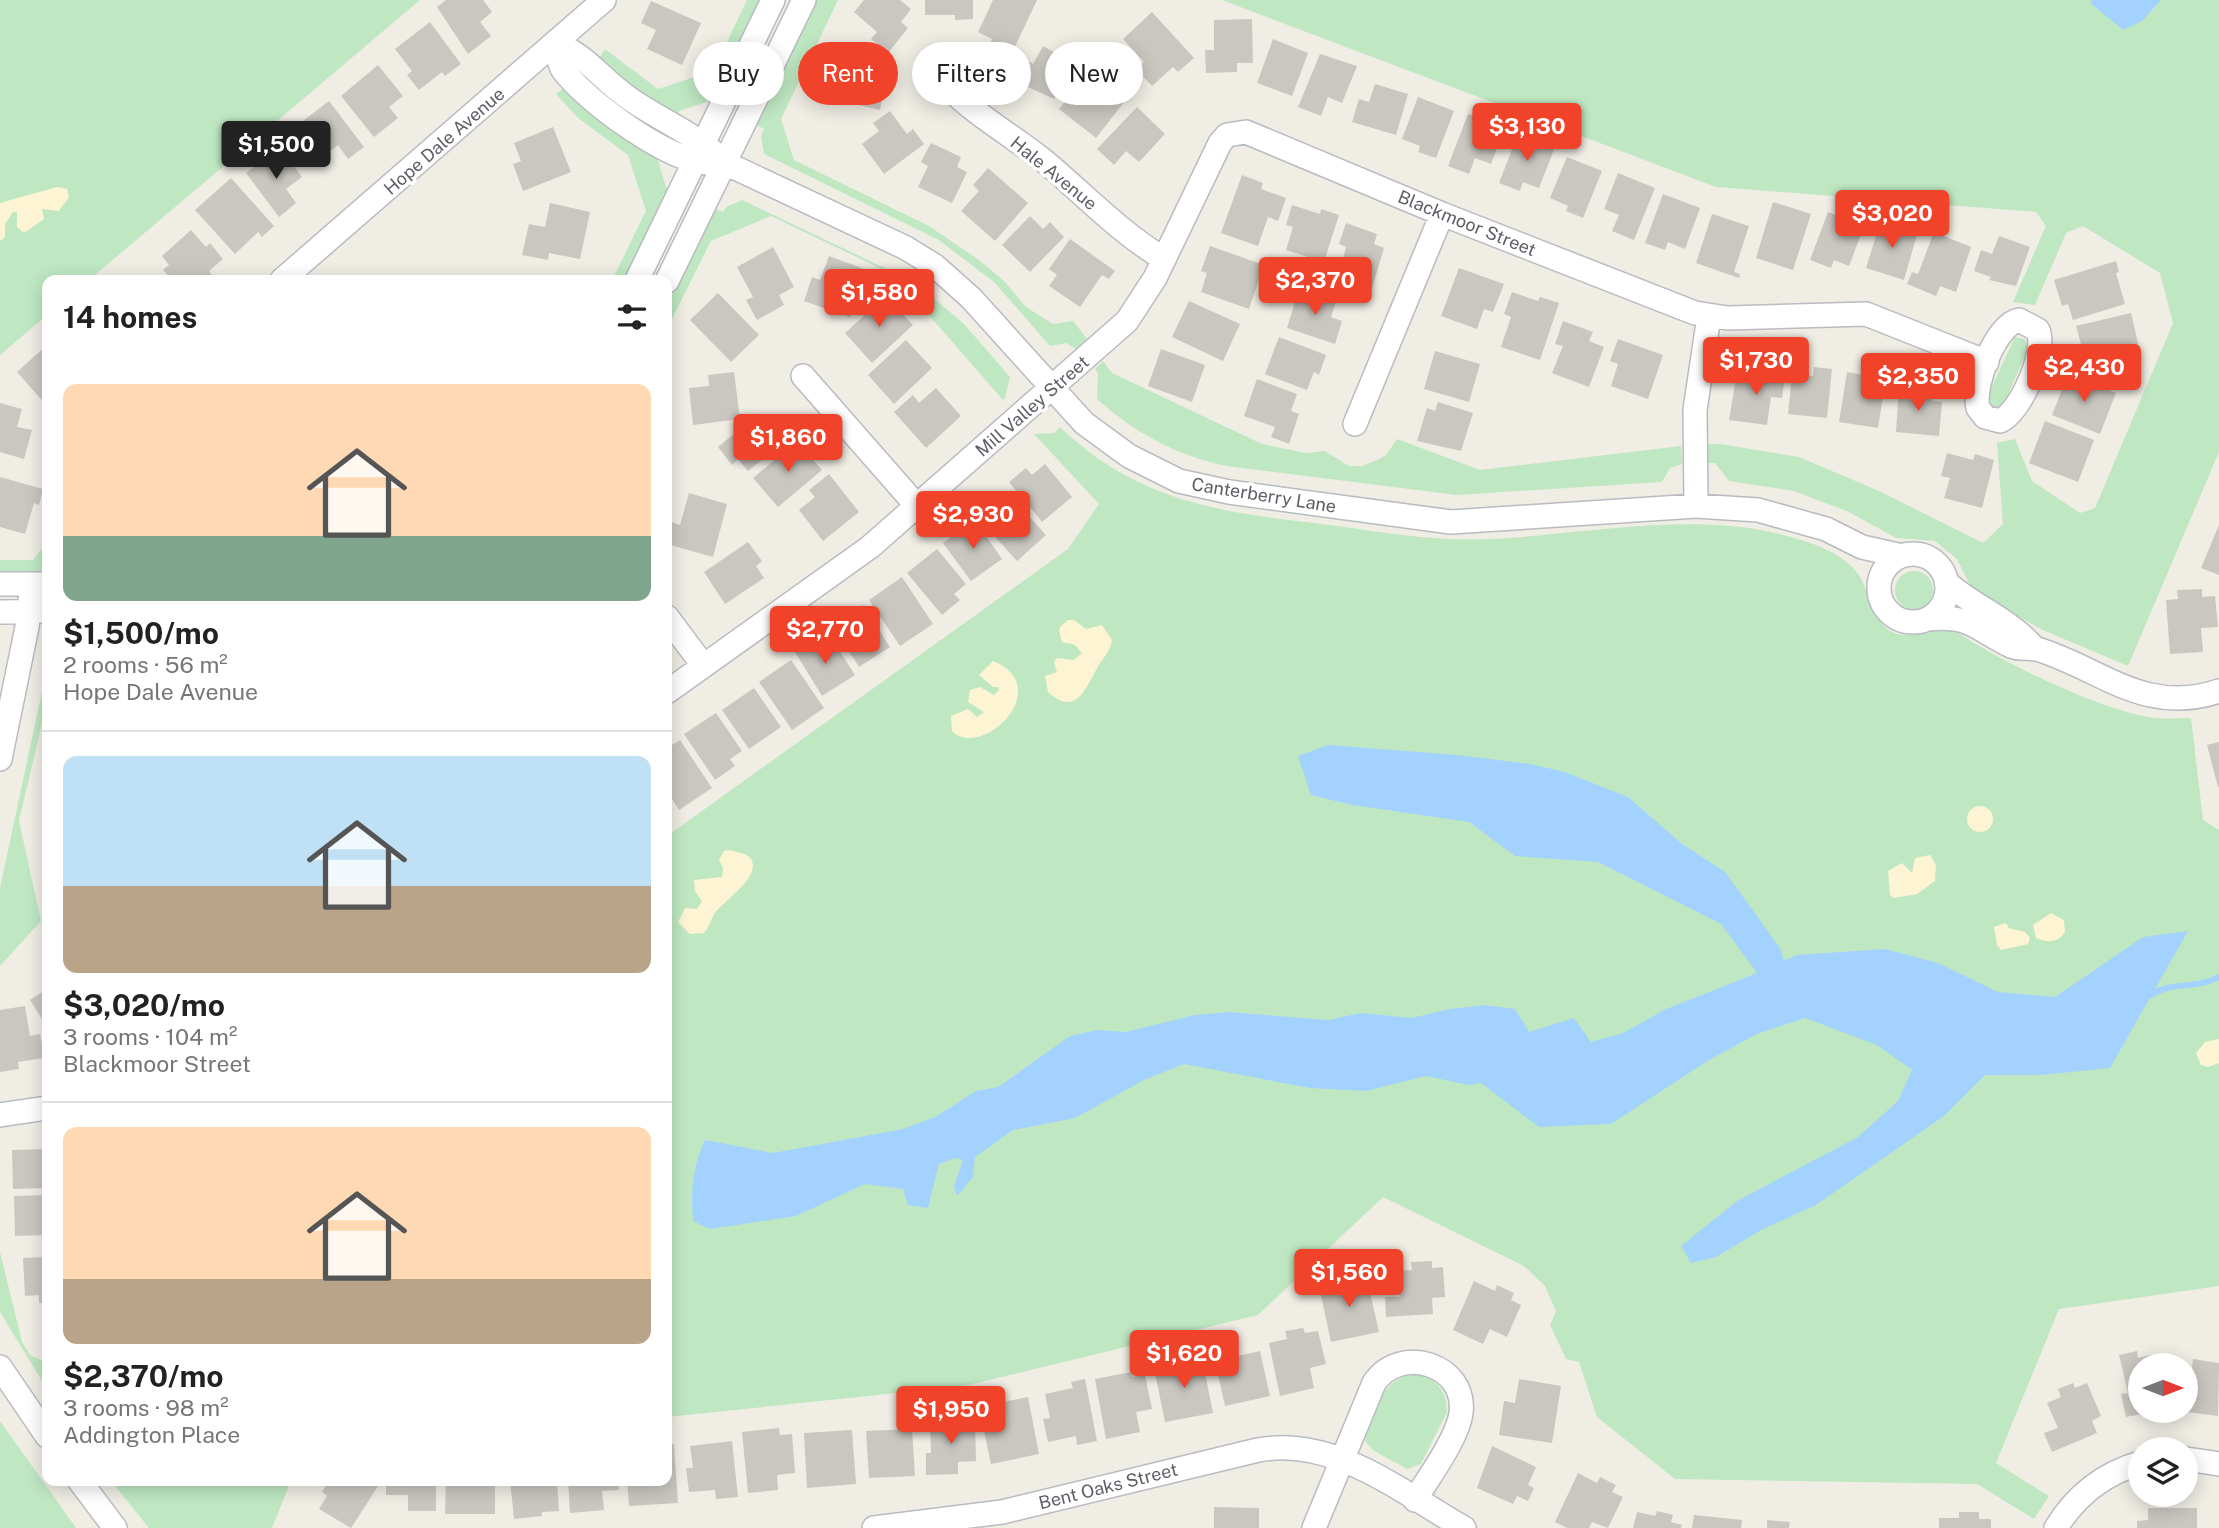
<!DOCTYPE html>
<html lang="en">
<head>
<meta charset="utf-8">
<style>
	body { margin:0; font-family:"Public Sans",sans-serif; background:#f6f6f6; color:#222; height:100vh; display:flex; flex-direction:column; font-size:26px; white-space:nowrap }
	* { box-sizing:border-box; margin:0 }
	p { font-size:23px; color:#767676 }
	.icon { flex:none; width:38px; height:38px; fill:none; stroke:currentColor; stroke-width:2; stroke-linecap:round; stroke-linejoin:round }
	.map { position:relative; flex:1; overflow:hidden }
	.drawer { position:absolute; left:42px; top:275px; width:630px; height:1211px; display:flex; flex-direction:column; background:#fff; border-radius:14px; box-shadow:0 4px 18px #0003 }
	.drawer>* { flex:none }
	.guide { position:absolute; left:693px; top:42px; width:665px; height:63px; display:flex; gap:14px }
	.needle { width:46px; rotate:90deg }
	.buttons { position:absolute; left:2128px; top:1353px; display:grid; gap:14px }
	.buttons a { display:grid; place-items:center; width:70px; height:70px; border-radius:50%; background:#fff; box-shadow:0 4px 18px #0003; font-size:35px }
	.price { position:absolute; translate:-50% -60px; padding:0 16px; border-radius:7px; background:#f04329; color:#fff; font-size:23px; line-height:46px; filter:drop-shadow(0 2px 4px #0008) }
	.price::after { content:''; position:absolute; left:50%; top:42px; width:21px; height:16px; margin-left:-10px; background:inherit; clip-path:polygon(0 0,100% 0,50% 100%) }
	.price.selected { background:#222; color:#fff }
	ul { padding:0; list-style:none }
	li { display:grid; align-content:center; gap:14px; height:371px; padding:0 21px }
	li+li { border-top:2px solid #e0e0e0 }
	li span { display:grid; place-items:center; height:217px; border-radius:14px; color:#555 }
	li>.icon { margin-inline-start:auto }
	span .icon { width:126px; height:126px; fill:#fffc; stroke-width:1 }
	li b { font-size:30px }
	h2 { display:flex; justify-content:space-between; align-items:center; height:84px; padding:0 21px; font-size:30px }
	.pill { padding:0 24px; border-radius:32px; background:#fff; box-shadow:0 4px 18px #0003; font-size:24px; line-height:63px }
	.pill.selected { background:#f04329; color:#fff }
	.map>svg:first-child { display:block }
	.green { fill:#bfe8c2 }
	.sand { fill:#fcf4d2 }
	.water { fill:#a4d2ff }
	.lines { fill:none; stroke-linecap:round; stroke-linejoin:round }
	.stream { stroke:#a4d2ff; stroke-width:6 }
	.building { fill:#cac7c1 }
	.minor-casing { stroke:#b9bbc1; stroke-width:26 }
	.minor { stroke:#fff; stroke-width:23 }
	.labels { text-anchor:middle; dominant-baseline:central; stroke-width:7; stroke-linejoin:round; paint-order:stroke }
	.street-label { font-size:18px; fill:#5c5f65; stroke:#fff }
</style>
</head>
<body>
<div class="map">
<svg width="2219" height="1528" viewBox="0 0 2219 1528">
	<rect width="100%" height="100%" fill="#efede4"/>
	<path class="green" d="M0,0H420L89,280H47V315L0,355Z
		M747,0H764L714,105L707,102L679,111L677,117L649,103L598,60L605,49L658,89L713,71Z
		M812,0H838L781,119L794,160L929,226L979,260L1004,281L1026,307L1053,324L1073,321L1088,340L1076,349L1066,343L1050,346L995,283L939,240L764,154L761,136L764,129L753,123Z
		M1222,0H2219V452L2128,666L2045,631L1995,604L1971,587L1957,559L1935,541L1896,538L1849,512L1794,491L1729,481L1715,463H1708V444H1720L1799,457L1879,491L1983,543L2003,524L1997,443L2015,439L2032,481L2080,513L2095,508L2173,323L2160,273L2083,226L2066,233L2035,305L2013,302L2046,226L2036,212L1716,187Z
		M566,85L657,157L666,187L671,191L629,280H612L646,211L628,155L578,118L556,94Z
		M742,200L916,283L964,324L1010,377L1005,398L1003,400L894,275L771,216L711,241L667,329V299L712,208L723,212L726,207Z
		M2015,337L2025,339L2028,348L2005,402L1997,408L1990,404L1988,395Z
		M1103,361L1112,373L1262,444L1306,453L1325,451L1349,466H1362L1379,459L1386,455L1397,439L1480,470L1681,446L1682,464L1670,468L1662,482L1457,495L1226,466C1176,455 1135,433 1097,399L1098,374L1095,369Z
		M1060,427C1142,506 1230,513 1337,526C1388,533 1439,542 1490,539C1580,535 1682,513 1770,532C1797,538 1836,548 1855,570C1864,580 1866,592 1871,604C1888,649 1915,634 1949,626C1989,657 2093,706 2143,716C2159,720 2175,718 2191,718L2203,820L2219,830V1286L2059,1309L1996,1463L2049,1496L2034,1519L1977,1484L1675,1479L1597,1417L1579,1362L1566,1359L1550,1325L1556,1311L1545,1286L1524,1266L1383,1197L1258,1315L964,1386L667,1417V836L1068,549L1099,504L1034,434L1054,433Z
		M47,542V575H0V560H33Z
		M1895 590a19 19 0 1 1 38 0a19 19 0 1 1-38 0Z
		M47,668V702L19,821L41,921L0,966V888Z
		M0,1252L22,1342L30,1355L47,1363V1389L0,1312Z
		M1412,1373C1434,1377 1447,1388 1447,1412L1421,1464L1407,1469L1374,1451L1365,1441C1368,1413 1384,1380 1412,1373Z
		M0,1421L76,1528H0Z
		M111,1481H291L272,1528H149Z"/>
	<path class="sand" d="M57,187L67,189L69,197L59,211L42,209L44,219L24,233L17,227V212H13L5,224V237L0,241V203Z
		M1068,620H1074L1086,629L1102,625L1112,640C1110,652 1102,659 1096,670C1085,690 1075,717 1048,692L1045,676L1057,672L1054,662L1057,658L1074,660L1082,653L1075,645L1062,642L1059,630L1061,626Z
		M993,661C1057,687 982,761 952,731L951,716L968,709L977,717L984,712L968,702L970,690L980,687L994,695L999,690L998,687H993L979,675Z
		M1967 819a13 13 0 1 1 26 0a13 13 0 1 1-26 0Z
		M731,850C737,853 746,852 751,859C762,877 722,902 715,913C710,920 710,926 704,933L690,934L678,922L685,908L697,909L702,901L695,891L694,880L722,877L723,868L719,860L724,851Z
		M1930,855L1936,865L1935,881L1917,894L1894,898L1890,895L1888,871L1902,863L1912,873L1915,858Z
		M2051,913L2064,920L2065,932C2058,943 2047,943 2036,938L2033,925Z
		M2006,923L2009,928L2025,932L2030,938L2028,944L2001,950L1997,945L1994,927Z
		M2219,1039V1063L2208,1067L2201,1065L2196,1053L2205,1042Z"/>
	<path class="water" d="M2092,0H2161L2142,21L2123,30L2090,3Z
		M1328,745L1457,755L1530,764L1565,772L1628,797L1681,843L1725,872L1780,948L1784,961L1796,955L1885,949L1938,963L1998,992L2055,997L2143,937L2188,931L2110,1068L2042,1075H1985L1944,1116L1816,1205L1761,1230L1716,1257L1691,1263L1681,1246L1737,1201L1858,1137L1898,1101L1912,1070L1877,1045L1805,1018L1757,1034L1709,1060L1611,1124L1539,1127L1481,1083L1469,1085L1426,1076L1366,1091L1310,1088L1184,1064L1144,1080L1075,1118L1013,1130L975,1157L973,1177L957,1196L954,1186L963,1160L955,1158L939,1164L928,1208L908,1205L903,1189L865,1184L796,1216L710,1229L693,1221C691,1190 692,1168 705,1140L773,1153L903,1129L935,1117L976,1091L998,1087L1070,1036L1097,1030L1126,1032L1195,1015L1229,1012L1328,1020L1361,1013L1411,1018L1450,1009L1486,1005L1515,1009L1529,1032L1574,1018L1591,1042L1623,1033L1666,1009L1757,973L1721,924L1598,862L1515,856L1469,822L1352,805L1311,795L1298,756Z"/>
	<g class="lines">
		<path class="stream" d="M2145,999C2170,979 2192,991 2219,977"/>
	</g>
	<path class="building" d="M446,0H483L492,12L480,22L491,36L468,54L437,7Z
		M864,0H900L911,9L901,22L908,28L888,53L871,39L877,32L854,12Z
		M925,0H973V19L955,20V15H925Z
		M993,0H1037L1011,55L989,45L992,39L978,32Z
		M651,1L701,23L682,65L647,49L656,30L641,23Z
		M1152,12L1194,58L1178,72L1173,67L1152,86L1136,69L1144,62L1123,39Z
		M1252,19L1253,63H1237V72L1206,73L1205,50H1214V20Z
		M430,22L461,64L445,76L442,72L419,90L407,75L412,71L395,49Z
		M1273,39L1308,53L1292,96L1257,83Z
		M1068,43L1081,51L1054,99L1013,80L1025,59L1033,64L1043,46L1061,56Z
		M1320,54L1357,66L1342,103L1328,97L1321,116L1298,107Z
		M862,55L885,60L879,88L884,89L880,110L820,96L829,57L860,65Z
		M378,65L403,96L389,107L398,118L374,137L341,96Z
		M1096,78L1125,101L1096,138L1059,109L1075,89L1083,95Z
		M1375,84L1408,94L1396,135L1352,122L1359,99L1369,102Z
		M1418,97L1454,111L1436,158L1418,152L1420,146L1402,139Z
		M329,101L364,147L348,159L338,145L316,162L291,130Z
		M1137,107L1165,134L1139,162L1126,151L1114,165L1097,149Z
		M890,111L907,134L913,129L924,144L884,174L862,144L879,131L873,123Z
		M1468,114L1505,127L1491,164L1475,158L1469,174L1448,166Z
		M553,127L571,172L523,191L513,164L521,161L514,143Z
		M1518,134L1555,147L1539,188L1523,182L1520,191L1499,183Z
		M931,143L961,157L957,167L967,172L952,203L918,187L928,166L921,162Z
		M280,148L302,177L286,189L296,203L279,217L246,173Z
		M1567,157L1602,171L1583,218L1566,211L1568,206L1550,198Z
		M988,168L1028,203L995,241L961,211L979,191L973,185Z
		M1618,173L1655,188L1634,240L1612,231L1619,215L1604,209Z
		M1242,175L1263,183L1261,189L1286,198L1278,221L1268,217L1258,246L1221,233Z
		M231,178L274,226L262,237L258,232L235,254L195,210Z
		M1663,194L1700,208L1685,249L1668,242L1665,250L1645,243Z
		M1773,202L1811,214L1793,270L1756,258Z
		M550,203L590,212L580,259L549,253L548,260L522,255L529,224L545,227Z
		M1292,205L1320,214L1321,209L1339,215L1324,262L1286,250L1293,227L1286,225Z
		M1828,212L1864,226L1849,266L1834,260L1831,268L1810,260Z
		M1712,214L1749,226L1734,272L1740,274L1739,278L1696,263Z
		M1030,216L1043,229L1050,222L1064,237L1030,272L1002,245Z
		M1881,220L1918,231L1904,280L1866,268Z
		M1346,223L1377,234L1374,244L1384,248L1372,288L1354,281L1353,286L1338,281L1346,247L1339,244Z
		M191,230L206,247L210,243L223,259L209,271L212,275L206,280H172L163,270L169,265L162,256Z
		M1934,232L1971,247L1956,292L1940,286L1936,296L1907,284L1912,272L1918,274Z
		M1999,236L2030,247L2016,286L1989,280L1991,277L1974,271L1981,250L1992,254Z
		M1070,239L1115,271L1109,279L1102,275L1080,307L1049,286L1057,275L1049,269Z
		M1210,246L1264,265L1249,309L1201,292L1207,273L1201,271Z
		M773,247L794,287L779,295L784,305L757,320L746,300L753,297L737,267Z
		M829,256L867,270L850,317L804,301L812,277L820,280Z
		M2116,261L2119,272L2116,273L2125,304L2073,320L2068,304L2062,306L2054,280Z
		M1459,268L1504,284L1493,312L1484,309L1477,329L1441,316Z
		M1299,289L1336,301L1331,317L1342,321L1335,344L1287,328Z
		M1512,292L1538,301L1540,297L1559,303L1540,360L1501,347L1511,317L1504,314Z
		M718,293L759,335L731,362L690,320Z
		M886,296L913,325L872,363L845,333Z
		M1189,301L1240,324L1223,361L1172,337Z
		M2131,313L2140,352L2081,366L2076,345L2081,344L2076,326Z
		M1563,321L1593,332L1589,341L1604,347L1589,387L1552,373L1563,346L1555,344Z
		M1279,337L1326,355L1319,375L1314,372L1307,390L1265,374Z
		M1618,339L1663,355L1648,399L1611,386L1618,364L1610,361Z
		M906,340L932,368L894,404L868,375Z
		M47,345V406L17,372Z
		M1161,349L1205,365L1192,402L1148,386Z
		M1435,351L1480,364L1469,402L1424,389Z
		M1814,367L1832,369L1827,418L1788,414L1792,374L1813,376Z
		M1753,371L1785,375L1782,398L1771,397L1767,425L1729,420L1736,378L1752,380Z
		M734,372L740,419L693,425L689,388L709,386L708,375Z
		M1847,372L1870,376L1868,387L1884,390L1878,428L1839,422Z
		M2068,374L2116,393L2100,434L2052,415Z
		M1257,379L1297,394L1291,411L1299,414L1289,444L1271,437L1275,427L1244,416Z
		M936,388L961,416L926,448L894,412L913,395L919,403Z
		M1899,388L1933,391L1932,401L1942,402L1939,436L1896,432Z
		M1438,402L1473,413L1461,451L1417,441L1427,408L1435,411Z
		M0,403L22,409L17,427L32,430L24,459L0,452Z
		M759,413L783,443L748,471L738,459L732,465L718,447Z
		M2045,421L2094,440L2078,482L2029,463Z
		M797,441L822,470L778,507L753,478Z
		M1947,453L1973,460L1975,454L1994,460L1982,508L1944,498L1950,478L1941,476Z
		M1045,464L1072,497L1042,522L1009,482L1026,468L1032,475Z
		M829,474L859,512L823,541L799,510L815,497L809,490Z
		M0,477L43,489L39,505L34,503L25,534L0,527Z
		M1007,492L1046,535L1017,561L978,518Z
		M689,493L727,504L713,557L667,544L671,522L680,525Z
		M975,520L1002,559L971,581L943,543Z
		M2219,525V575L2201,568Z
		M748,542L762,561L756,566L764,578L725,604L704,572Z
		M937,549L966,584L954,594L960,600L942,615L907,573Z
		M902,577L933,624L900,646L869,600Z
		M2202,589V597L2215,596L2218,627L2201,628L2203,652L2170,654L2166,600L2178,599L2177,590Z
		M863,605L890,647L859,667L838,634L852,625L846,616Z
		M832,639L855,675L822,696L795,652L813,642L817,648Z
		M791,660L824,708L792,730L759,682Z
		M754,688L781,727L749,749L722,710Z
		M716,713L742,751L730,759L735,766L715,780L684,734Z
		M680,740L712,788L679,810L667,791V748Z
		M2219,742V787H2218L2207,745Z
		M43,770H47V809H42Z
		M47,989V1027L30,1000Z
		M25,1006L30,1036L40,1034L44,1058L18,1062L19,1069L0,1072V1010Z
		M47,1149V1188L13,1189L12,1150Z
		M47,1195V1235L15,1236L14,1196Z
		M47,1257V1303H39V1295L25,1296L23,1258Z
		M1432,1261V1268L1443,1267L1445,1297L1432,1298L1433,1314L1386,1317L1385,1297H1399L1397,1271L1412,1270L1411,1262Z
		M1366,1275L1379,1332L1331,1342L1319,1286Z
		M1474,1281L1495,1291L1497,1285L1514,1293L1511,1300L1521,1305L1507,1337L1490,1329L1483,1344L1453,1330Z
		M1303,1328L1305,1333L1318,1331L1326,1364L1310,1368L1314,1388L1280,1396L1269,1343L1287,1339L1285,1331Z
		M1260,1351L1270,1396L1225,1406L1215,1361Z
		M2137,1351L2138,1358L2150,1355L2152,1360L2165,1357L2166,1365H2140V1410L2152,1412L2126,1417L2121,1394L2128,1393L2119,1355Z
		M1202,1358L1213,1413L1165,1422L1154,1368Z
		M2193,1359L2219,1363L2218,1416L2187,1412Z
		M1131,1372L1132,1377L1145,1375L1152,1409L1136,1412L1140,1432L1106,1439L1095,1379Z
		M1085,1379L1097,1441L1077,1445L1076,1436L1048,1442L1043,1419L1050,1418L1045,1394L1073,1388L1071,1382Z
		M1519,1379L1561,1386L1552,1443L1499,1435L1504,1401L1515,1403Z
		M2073,1383L2075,1388L2087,1383L2101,1416L2092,1421L2097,1433L2052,1452L2044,1433L2058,1428L2047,1403L2061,1397L2058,1389Z
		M1028,1397L1039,1454L991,1464L979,1407Z
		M975,1420L976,1461L958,1462V1474L926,1475V1453H931L930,1421Z
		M779,1428L780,1435L792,1434L795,1473L777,1475L778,1490L748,1493L742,1432Z
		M912,1429L915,1476L869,1478L866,1431Z
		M852,1430L856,1484L807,1488L804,1433Z
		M732,1441L738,1497L716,1499L715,1490L689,1492L686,1468H693L690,1446Z
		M674,1444L678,1503L629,1506L627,1480H667V1445Z
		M1492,1446L1536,1467L1528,1485L1534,1488L1528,1501L1517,1496L1513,1504L1477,1488Z
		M1578,1473L1597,1483L1600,1477L1616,1485L1612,1492L1623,1497L1608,1528L1592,1522L1589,1528H1567L1555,1522Z
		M329,1480H382L351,1528L319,1509L327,1496L322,1492Z
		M386,1480H436V1511H408V1495H386Z
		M446,1480H495V1514H445Z
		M510,1480H557L559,1511L542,1512V1516L514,1519Z
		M568,1480H618L619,1490L602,1491L604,1510L570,1513Z
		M1214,1507L1259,1508V1528H1214Z
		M2148,1508H2197V1528H2137V1521L2148,1520Z
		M1657,1511L1673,1515L1671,1522L1682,1525L1681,1528H1633L1637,1512L1655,1516Z
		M1959,1512H1979V1519H1991V1528H1939V1518H1959Z
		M1694,1515L1742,1520L1741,1528H1692Z
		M1767,1520L1790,1522L1789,1528H1767Z"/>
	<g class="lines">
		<g class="minor-casing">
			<path id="minor" d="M556,43C587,56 603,81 630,99C663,122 697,134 725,163L906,248L935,266L971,298L1084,423L1129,456L1179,481L1229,492L1451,522L1696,506L1758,510L1826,529L1862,547L1902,556
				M556,43C558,52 558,63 563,70C586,101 669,162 708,163
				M945,84C975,115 1010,134 1043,160C1084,194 1119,232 1164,259
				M282,280L604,0
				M637,280L773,0
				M667,281L804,0
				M2019,320L2038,330C2047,351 2021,412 2000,421L1985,417L1978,408C1972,386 1996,324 2019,320Z
				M803,376L917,506
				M1355,424L1442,214
				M1696,506L1695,410L1709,316
				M1879 588a34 34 0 1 1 68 0a34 34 0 1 1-68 0Z
				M1946,582C1974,607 2011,620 2035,649
				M0,584H46
				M0,612L47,611
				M667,617L703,665
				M1928,619C1971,615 1974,628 2011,646C2019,650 2028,647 2037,649C2102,669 2145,716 2219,691
				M667,692L870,547L1127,321L1155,278L1220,143L1227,135L1246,132L1442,214L1695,313L1728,318L1866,314L1987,362
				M0,759L27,627L32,584
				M0,1115L47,1108
				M0,1367L47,1436
				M2186,1459L2219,1464
				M79,1480L115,1528
				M874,1528L1002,1512L1258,1450C1334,1436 1401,1492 1464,1528
				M1314,1528L1374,1383C1400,1344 1467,1364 1461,1413C1458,1438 1428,1478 1415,1500
				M2056,1528C2076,1495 2103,1474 2140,1463"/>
		</g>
		<use href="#minor" class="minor"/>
	</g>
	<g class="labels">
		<g class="street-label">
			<text transform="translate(444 141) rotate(-41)">Hope Dale Avenue</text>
			<text transform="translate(1054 173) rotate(39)">Hale Avenue</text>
			<text transform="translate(1467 223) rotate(22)">Blackmoor Street</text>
			<text transform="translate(1032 406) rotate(-41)">Mill Valley Street</text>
			<text transform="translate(1264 495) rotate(9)">Canterberry Lane</text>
			<text transform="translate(1108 1486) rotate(-14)">Bent Oaks Street</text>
		</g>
	</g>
</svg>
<div class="buttons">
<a><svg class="needle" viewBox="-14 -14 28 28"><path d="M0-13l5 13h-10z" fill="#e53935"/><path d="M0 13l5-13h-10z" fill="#767676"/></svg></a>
<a><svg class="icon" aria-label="layers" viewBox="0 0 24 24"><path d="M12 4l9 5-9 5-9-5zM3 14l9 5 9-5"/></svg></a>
</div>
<b class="price" style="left:1527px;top:163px">$3,130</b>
<b class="price selected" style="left:276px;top:181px">$1,500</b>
<b class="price" style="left:1892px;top:250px">$3,020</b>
<b class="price" style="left:1315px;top:317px">$2,370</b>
<b class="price" style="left:879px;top:329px">$1,580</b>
<b class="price" style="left:1756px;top:397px">$1,730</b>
<b class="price" style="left:2084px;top:404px">$2,430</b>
<b class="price" style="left:1918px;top:413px">$2,350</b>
<b class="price" style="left:788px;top:474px">$1,860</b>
<b class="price" style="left:973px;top:551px">$2,930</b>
<b class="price" style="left:825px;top:666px">$2,770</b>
<b class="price" style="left:1349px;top:1309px">$1,560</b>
<b class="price" style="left:1184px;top:1390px">$1,620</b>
<b class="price" style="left:951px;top:1446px">$1,950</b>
<div class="guide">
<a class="pill">Buy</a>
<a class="pill selected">Rent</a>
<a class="pill">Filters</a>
<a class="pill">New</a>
</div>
<section class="drawer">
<h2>14 homes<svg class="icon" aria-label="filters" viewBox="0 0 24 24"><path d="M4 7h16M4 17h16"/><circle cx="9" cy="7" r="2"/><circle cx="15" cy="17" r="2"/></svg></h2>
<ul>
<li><span style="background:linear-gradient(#ffd9b3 70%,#7fa58c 0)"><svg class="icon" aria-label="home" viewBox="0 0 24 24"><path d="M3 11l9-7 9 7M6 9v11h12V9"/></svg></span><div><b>$1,500/mo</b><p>2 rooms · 56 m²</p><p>Hope Dale Avenue</p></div></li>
<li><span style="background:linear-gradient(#bfe0f5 60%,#b9a48a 0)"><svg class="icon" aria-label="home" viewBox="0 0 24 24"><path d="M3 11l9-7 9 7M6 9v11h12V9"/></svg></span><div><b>$3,020/mo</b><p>3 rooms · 104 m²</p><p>Blackmoor Street</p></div></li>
<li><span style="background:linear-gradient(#ffd9b3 70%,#b9a48a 0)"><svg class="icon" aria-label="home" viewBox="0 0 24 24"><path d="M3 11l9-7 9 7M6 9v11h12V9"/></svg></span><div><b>$2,370/mo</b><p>3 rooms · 98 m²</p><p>Addington Place</p></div></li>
</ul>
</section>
</div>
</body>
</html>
